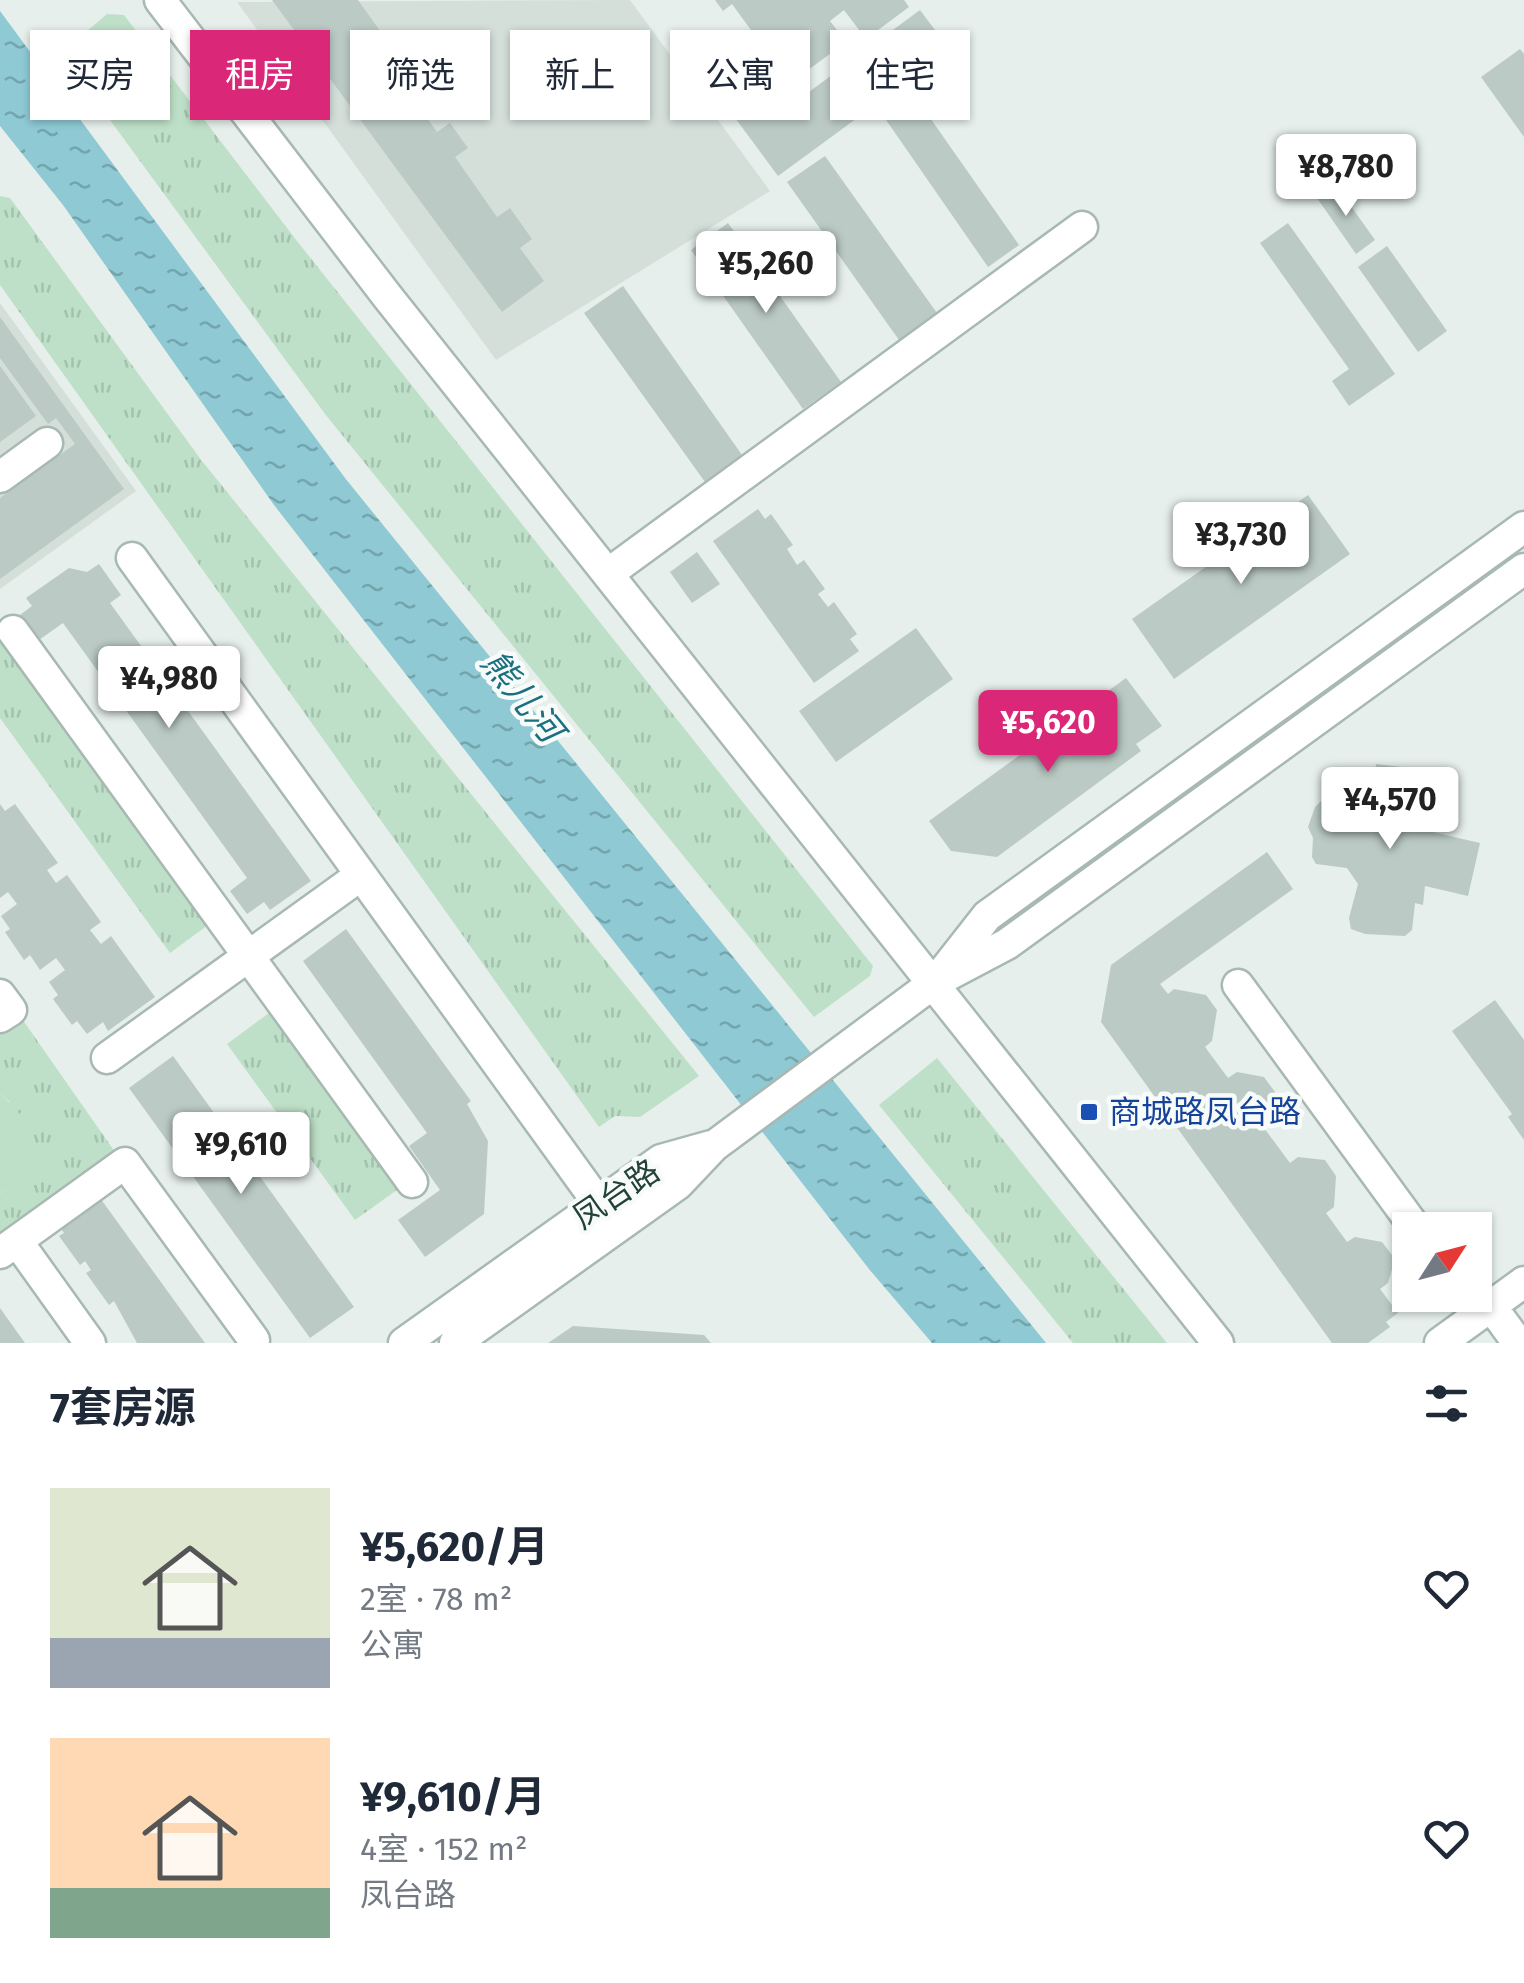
<!DOCTYPE html>
<html lang="zh">
<head>
<meta charset="utf-8">
<style>
	body { margin:0; font-family:"Fira Sans","Noto Sans SC",sans-serif; background:#f6f6f7; color:#1f2937; height:100vh; display:flex; flex-direction:column; font-size:38px; white-space:nowrap }
	* { box-sizing:border-box; margin:0 }
	p { font-size:32px; color:#747a83 }
	.icon { flex:none; width:55px; height:55px; fill:none; stroke:currentColor; stroke-width:2; stroke-linecap:round; stroke-linejoin:round }
	.map { position:relative; height:1343px; overflow:hidden }
	.drawer { display:flex; flex-direction:column; background:#fff; flex:1 }
	.drawer>* { flex:none }
	.guide { position:absolute; left:30px; top:30px; width:1000px; height:90px; display:flex; gap:20px }
	.needle { width:65px; rotate:54deg }
	.controls { position:absolute; left:1392px; top:1212px; display:grid; gap:20px }
	.controls a { display:grid; place-items:center; width:100px; height:100px; border-radius:0px; background:#fff; box-shadow:0 2px 8px #0004; font-size:50px }
	.price { position:absolute; translate:-50% -85px; padding:0 22px; border-radius:10px; background:#fff; color:#222; font-size:32px; line-height:65px; filter:drop-shadow(0 2px 5px #0008) }
	.price::after { content:''; position:absolute; left:50%; top:60px; width:30px; height:22px; margin-left:-15px; background:inherit; clip-path:polygon(0 0,100% 0,50% 100%) }
	.price.active { background:#db2777; color:#fff }
	ul { padding:0; list-style:none }
	li { display:flex; align-items:center; gap:30px; height:250px; padding:0 50px }
	li span { display:grid; place-items:center; flex:none; width:280px; height:200px; border-radius:0px; color:#555 }
	li>.icon { margin-inline-start:auto }
	span .icon { width:120px; height:120px; fill:#fffc; stroke-width:1 }
	li b { font-size:42px }
	h2 { display:flex; justify-content:space-between; align-items:center; height:120px; padding:0 50px; font-size:42px }
	.pill { padding:0 35px; border-radius:0px; background:#fff; box-shadow:0 2px 8px #0004; font-size:35px; line-height:90px }
	.pill.active { background:#db2777; color:#fff }
	.map>svg:first-child { display:block }
	.built { fill:#d4dfda }
	.grass { fill:url(#grass-tufts) }
	.garden { fill:#bfe0c8 }
	.water { fill:url(#water-ripples) }
	.building { fill:#bbcac4 }
	.lines { fill:none; stroke-linecap:round; stroke-linejoin:round }
	.minor-casing { stroke:#a8b8b2; stroke-width:35 }
	.minor { stroke:#fff; stroke-width:30 }
	.transit-dot { fill:#1a4fb4; stroke:#f7fbf9; stroke-width:4 }
	.labels { text-anchor:middle; dominant-baseline:central; stroke-width:9; stroke-linejoin:round; paint-order:stroke }
	.transit-label { font-size:32px; fill:#164399; stroke:#f7fbf9; text-anchor:start }
	.street-label { font-size:32px; fill:#24423a; stroke:#f7fbf9 }
	.water-label { font-size:35px; font-style:italic; fill:#1c6f80; stroke:#f7fbf9 }
</style>
</head>
<body>
<div class="map">
<svg width="1524" height="1343" viewBox="0 0 1524 1343">
	<defs>
		<pattern id="grass-tufts" width="24" height="20" patternUnits="userSpaceOnUse" patternTransform="scale(2.5)"><rect width="24" height="20" fill="#bfe0c8"/><path d="M3 7l-1-3M5 7V3M7 7l1-3M15 17l-1-3M17 17v-4M19 17l1-3" fill="none" stroke="#a4c1ad"/></pattern>
		<pattern id="water-ripples" width="26" height="14" patternUnits="userSpaceOnUse" patternTransform="scale(2.5)"><rect width="26" height="14" fill="#8ec9d4"/><path d="M2 4q2-2 4 0t4 0M15 11q2-2 4 0t4 0" fill="none" stroke="#74a5ad"/></pattern>
	</defs>
	<rect width="100%" height="100%" fill="#e6efeb"/>
	<path class="built" d="M630,0L770,191L496,360L237,2Z
		M0,303L136,491L0,589Z"/>
	<path class="grass" d="M107,14L124,15L297,241L873,966L870,976L814,1017L325,414L61,53Z
		M0,196L10,198L202,461L699,1076L640,1117L615,1116L599,1127L0,285Z
		M0,637L208,925L170,953L0,718Z
		M273,1010L401,1187L355,1220L227,1044Z
		M20,1016L115,1152L0,1233V1194L30,1171L9,1101L0,1094V1031Z
		M937,1058L1167,1343H1073L879,1105Z"/>
	<path class="garden" d="M0,1094C18,1108 49,1146 32,1169C24,1179 10,1186 0,1194Z"/>
	<path class="water" d="M0,11L345,478L1046,1343H932L869,1269L274,505L63,205L0,126Z"/>
	<path class="building" d="M272,0H358L437,111L427,118L437,132L450,123L468,148L455,157L497,217L510,208L532,239L520,248L544,281L502,312Z
		M715,0H904L909,7L866,39L844,10L830,21L846,42L781,90L766,70L775,63L732,4L723,11Z
		M920,10L950,50L778,176L707,80L733,61L775,117Z
		M1520,49L1524,54V137L1481,77Z
		M914,95L1019,245L988,267L884,117Z
		M825,156L937,313L899,340L787,182Z
		M1336,185L1375,240L1356,254L1317,198Z
		M728,223L841,382L803,409L691,250Z
		M1288,223L1395,374L1349,406L1332,381L1349,369L1260,243Z
		M1387,246L1447,331L1418,352L1358,267Z
		M623,286L742,455L705,482L584,313Z
		M0,317L124,489L0,579V498L75,444L56,418L48,424L0,358Z
		M0,366L36,416L0,442Z
		M1308,495L1350,554L1174,679L1132,619Z
		M758,509L765,519L771,514L793,545L787,549L797,565L804,560L825,589L818,594L828,607L834,602L857,634L850,639L859,651L814,683L713,541Z
		M697,552L720,584L692,603L670,572Z
		M99,564L121,595L110,603L311,881L270,910L264,902L247,914L230,891L247,878L63,623L39,640L20,615L32,606L26,598L69,568L87,572Z
		M916,628L953,679L836,762L799,711Z
		M1126,678L1162,726L1136,744L1141,751L997,857L951,851L929,821Z
		M1376,764L1427,770L1420,829L1480,843L1468,896L1425,886L1423,905L1415,903L1412,930L1405,936L1365,934L1351,929L1349,918L1358,884L1347,868L1316,864L1312,857L1313,838L1308,827L1315,807L1321,801L1343,805L1344,798L1371,805Z
		M0,804L5,811L15,804L58,863L47,870L56,883L67,875L101,922L90,930L101,944L111,936L155,997L108,1031L103,1022L87,1034L77,1021L72,1025L53,999L58,995L49,982L65,970L56,958L40,970L30,955L24,960L5,932L10,929L1,916L17,904L8,892L0,898Z
		M1267,852L1293,889L1160,984L1168,994L1174,989L1206,995L1217,1010L1212,1041L1205,1047L1228,1078L1237,1072L1264,1077L1275,1092L1272,1122L1264,1128L1290,1163L1298,1157L1325,1160L1336,1176L1334,1207L1326,1213L1347,1242L1355,1237L1382,1242L1395,1259L1388,1283L1380,1289L1398,1313L1386,1322L1390,1327L1368,1343H1332L1101,1022L1111,965Z
		M346,929L471,1101L467,1104L488,1141L484,1214L425,1257L398,1220L440,1190L409,1146L427,1133L303,961Z
		M1495,1000L1524,1040V1140L1508,1117L1512,1114L1452,1031Z
		M173,1056L354,1307L310,1338L129,1088Z
		M95,1191L205,1343H137L114,1301L109,1305L86,1273L91,1270L85,1261L80,1265L59,1236L64,1233L55,1220Z
		M0,1308L25,1343H0Z
		M573,1326L704,1335L711,1343H548Z"/>
	<g class="lines">
		<g class="minor-casing">
			<path id="minor" d="M160,0L387,296L1218,1343
				M0,477L47,443
				M132,558L599,1204
				M609,573L1082,227
				M13,631L412,1182
				M943,972L987,916L1524,527
				M1238,985L1417,1230
				M0,995L11,1010L0,1017
				M107,1058L361,875
				M17,1241L90,1343
				M0,1253L125,1163L254,1340
				M1491,1306L1518,1343
				M404,1343L661,1160L711,1146
				M455,1343L678,1184L714,1146L935,982L1007,944L1524,569
				M1440,1343L1524,1282"/>
		</g>
		<use href="#minor" class="minor"/>
	</g>
	<rect class="transit-dot" x="1079" y="1102" width="20" height="20" rx="5"/>
	<g class="labels">
		<g class="transit-label">
			<text x="1109" y="1112">商城路凤台路</text>
		</g>
		<g class="street-label">
			<text transform="translate(616 1194) rotate(-34)">凤台路</text>
		</g>
		<g class="water-label">
			<text transform="translate(522 696) rotate(51)">熊儿河</text>
		</g>
	</g>
</svg>
<div class="controls">
<a><svg class="needle" viewBox="-14 -14 28 28"><path d="M0-13l5 13h-10z" fill="#e53935"/><path d="M0 13l5-13h-10z" fill="#747a83"/></svg></a>
</div>
<b class="price" style="left:1346px;top:219px">¥8,780</b>
<b class="price" style="left:766px;top:316px">¥5,260</b>
<b class="price" style="left:1241px;top:587px">¥3,730</b>
<b class="price" style="left:169px;top:731px">¥4,980</b>
<b class="price active" style="left:1048px;top:775px">¥5,620</b>
<b class="price" style="left:1390px;top:852px">¥4,570</b>
<b class="price" style="left:241px;top:1197px">¥9,610</b>
<div class="guide">
<a class="pill">买房</a>
<a class="pill active">租房</a>
<a class="pill">筛选</a>
<a class="pill">新上</a>
<a class="pill">公寓</a>
<a class="pill">住宅</a>
</div>
</div>
<section class="drawer">
<h2>7套房源<svg class="icon" aria-label="filters" viewBox="0 0 24 24"><path d="M4 7h16M4 17h16"/><circle cx="9" cy="7" r="2"/><circle cx="15" cy="17" r="2"/></svg></h2>
<ul>
<li><span style="background:linear-gradient(#dfe7d0 75%,#9aa5b1 0)"><svg class="icon" aria-label="home" viewBox="0 0 24 24"><path d="M3 11l9-7 9 7M6 9v11h12V9"/></svg></span><div><b>¥5,620/月</b><p>2室 · 78 m²</p><p>公寓</p></div><svg class="icon" aria-label="heart" viewBox="0 0 24 24"><path d="M12 20l-8-8c-3-5 5-10 8-4 3-6 11-1 8 4z"/></svg></li>
<li><span style="background:linear-gradient(#ffd9b3 75%,#7fa58c 0)"><svg class="icon" aria-label="home" viewBox="0 0 24 24"><path d="M3 11l9-7 9 7M6 9v11h12V9"/></svg></span><div><b>¥9,610/月</b><p>4室 · 152 m²</p><p>凤台路</p></div><svg class="icon" aria-label="heart" viewBox="0 0 24 24"><path d="M12 20l-8-8c-3-5 5-10 8-4 3-6 11-1 8 4z"/></svg></li>
</ul>
</section>
</body>
</html>
